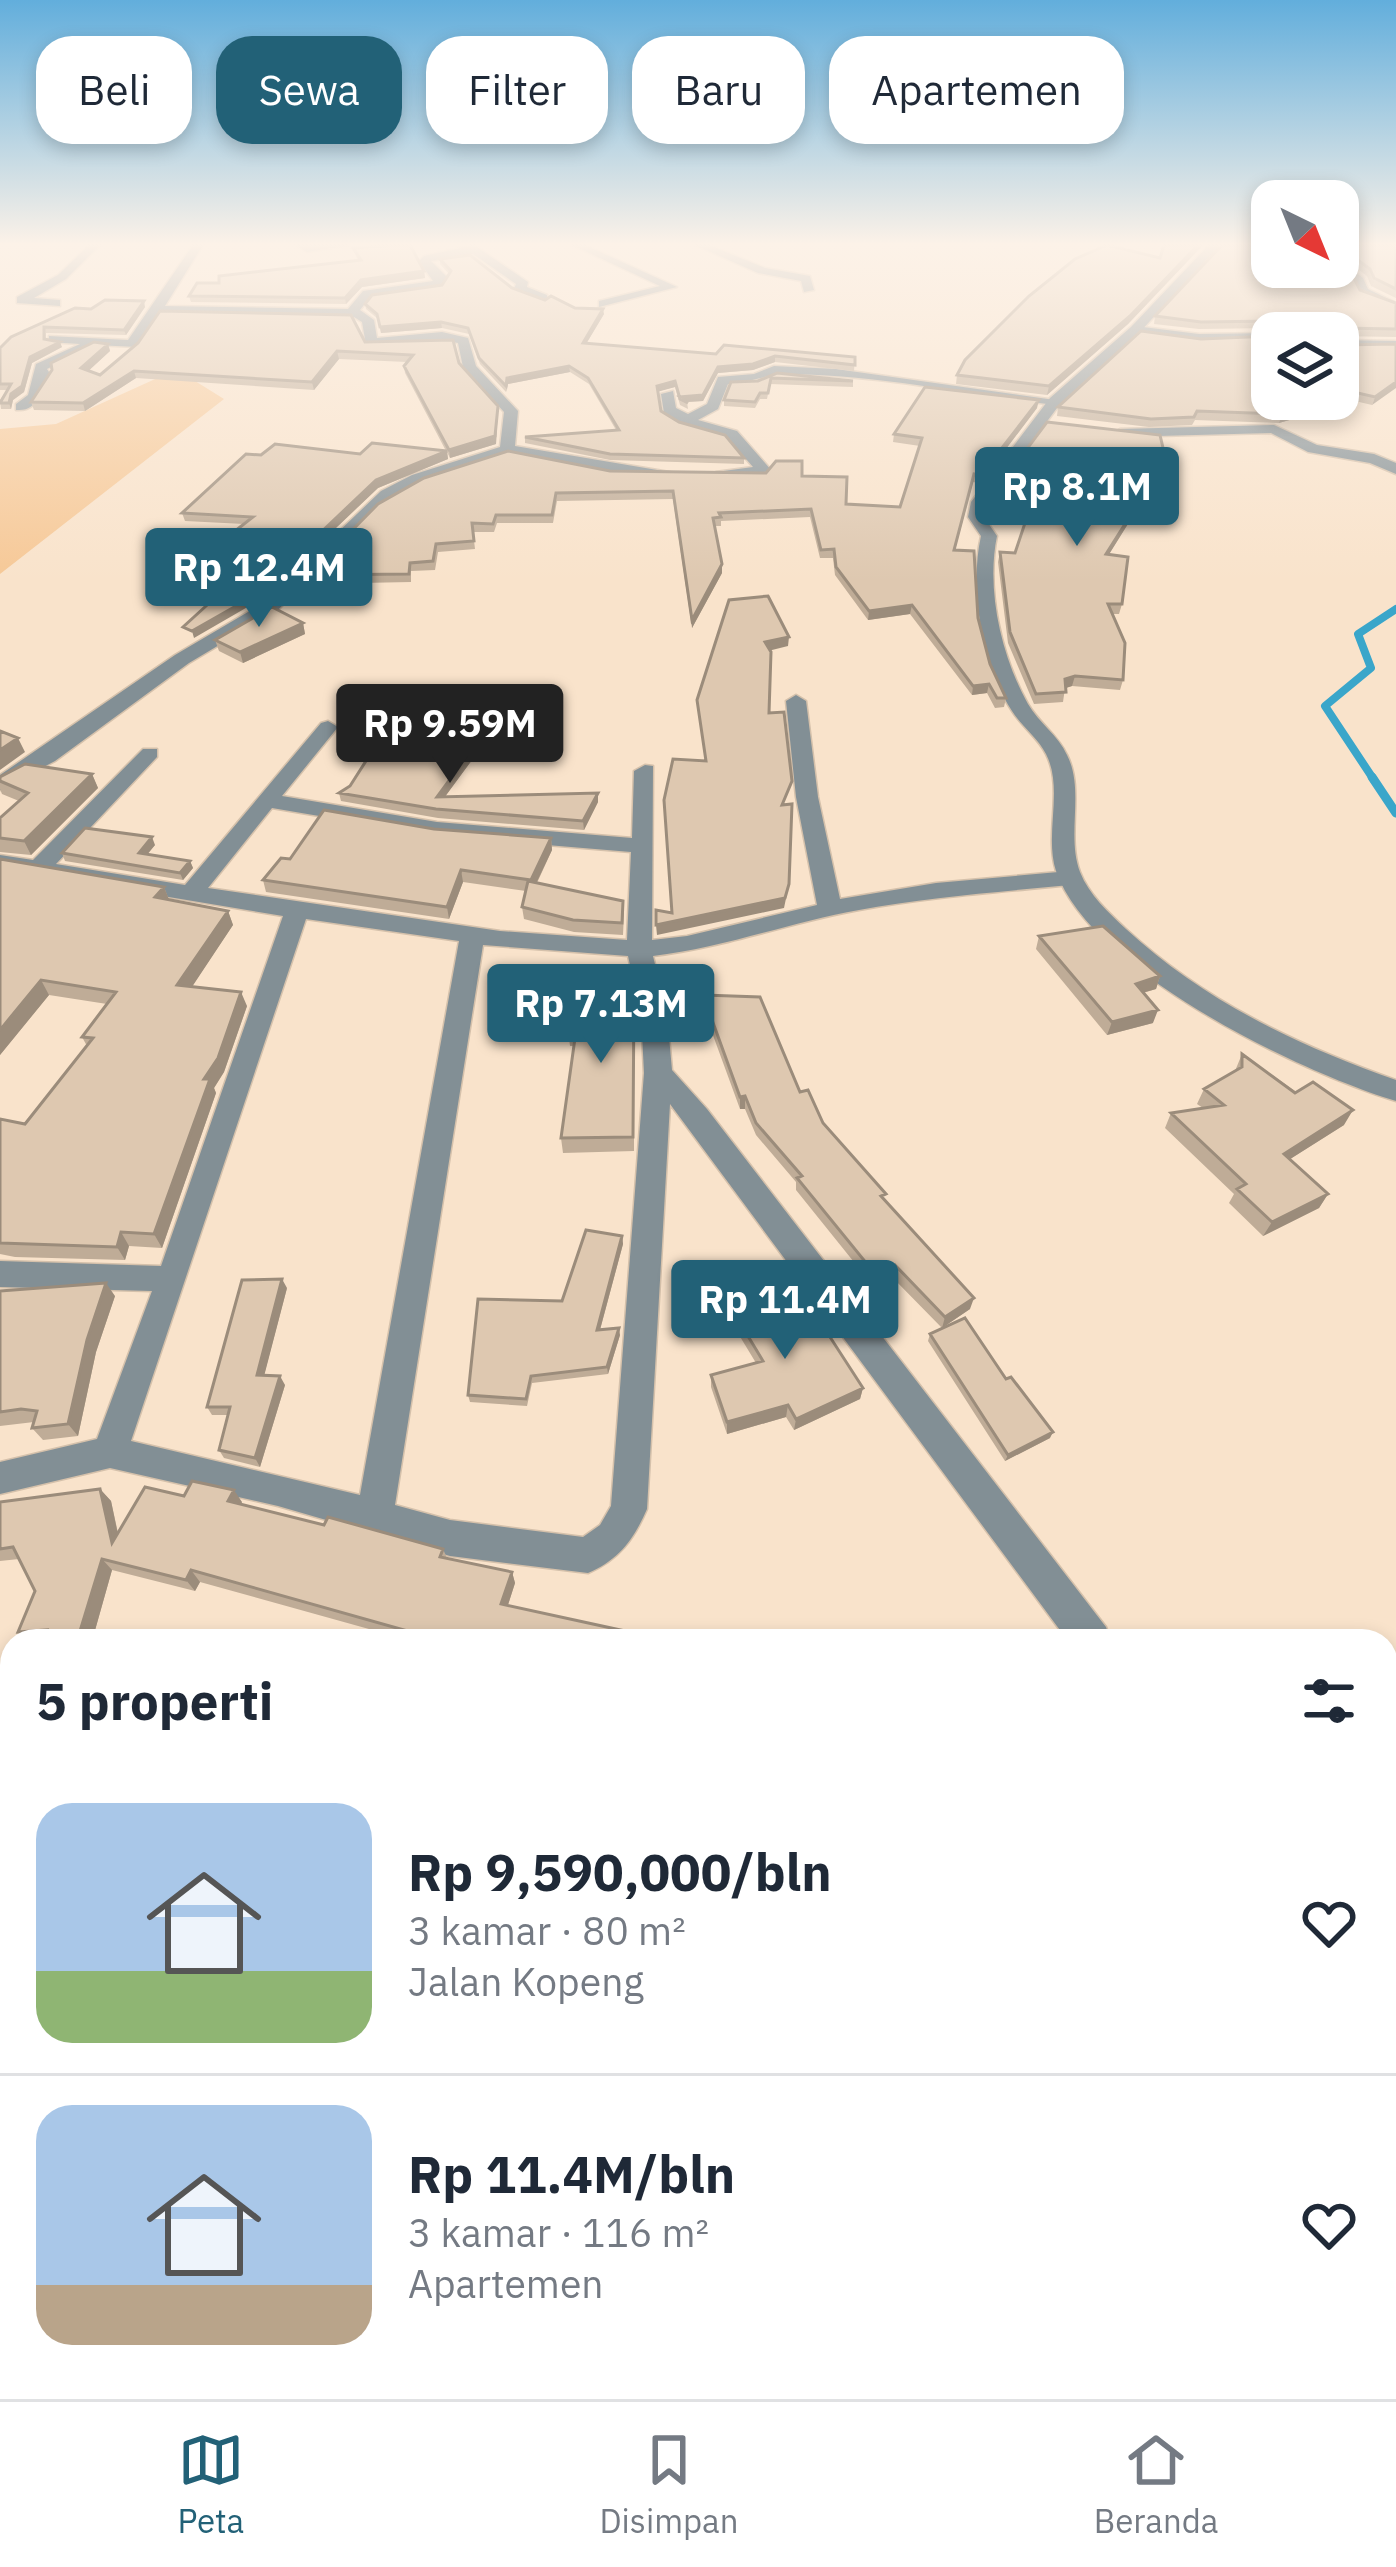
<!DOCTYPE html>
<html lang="id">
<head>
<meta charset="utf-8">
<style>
	body { margin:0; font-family:"IBM Plex Sans",sans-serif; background:#f2f2f3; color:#1f2937; height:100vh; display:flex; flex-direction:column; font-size:45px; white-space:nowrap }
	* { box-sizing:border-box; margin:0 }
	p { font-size:39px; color:#747a83 }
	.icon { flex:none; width:66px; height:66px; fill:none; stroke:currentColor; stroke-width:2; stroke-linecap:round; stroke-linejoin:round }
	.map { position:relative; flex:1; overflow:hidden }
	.sheet { position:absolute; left:0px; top:1629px; width:1398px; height:771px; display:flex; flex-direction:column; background:#fff; border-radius:36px 36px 0 0; box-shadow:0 6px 18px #0003 }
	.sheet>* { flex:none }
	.banner { position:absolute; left:36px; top:36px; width:1326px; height:108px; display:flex; gap:24px }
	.needle { width:78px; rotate:137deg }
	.buttons { position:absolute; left:1251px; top:180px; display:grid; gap:24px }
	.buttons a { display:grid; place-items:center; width:108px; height:108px; border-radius:24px; background:#fff; box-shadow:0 6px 18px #0003; font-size:60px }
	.price { position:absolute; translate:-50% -102px; padding:0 27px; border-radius:12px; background:#226177; color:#fff; font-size:39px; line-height:78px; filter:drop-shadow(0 3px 6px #0008) }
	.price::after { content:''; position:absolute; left:50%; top:72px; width:36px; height:27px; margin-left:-18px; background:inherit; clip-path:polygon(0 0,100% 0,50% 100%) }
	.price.current { background:#222; color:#fff }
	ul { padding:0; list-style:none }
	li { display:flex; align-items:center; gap:36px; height:300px; padding:0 36px }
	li+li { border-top:3px solid #e0e1e3 }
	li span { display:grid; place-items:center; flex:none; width:336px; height:240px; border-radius:36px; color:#555 }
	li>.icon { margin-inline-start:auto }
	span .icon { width:144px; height:144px; fill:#fffc; stroke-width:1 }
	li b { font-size:51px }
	h2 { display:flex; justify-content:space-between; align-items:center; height:144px; padding:0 36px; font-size:51px }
	.tag { padding:0 42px; border-radius:36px; background:#fff; box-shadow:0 6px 18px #0003; font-size:42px; line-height:108px }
	.tag.current { background:#226177; color:#fff }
	.tabs { display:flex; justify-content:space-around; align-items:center; height:168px; border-top:3px solid #e0e1e3; background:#fff; font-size:33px; color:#747a83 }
	.tabs a { display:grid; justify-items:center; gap:6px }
	.tabs .current { color:#226177 }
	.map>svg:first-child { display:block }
	.green { fill:#f6c896 }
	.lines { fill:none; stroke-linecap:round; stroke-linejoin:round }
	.stream-far1 { stroke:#3aa6ca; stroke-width:8 }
	.stream { stroke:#3aa6ca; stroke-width:9 }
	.minor-casing { stroke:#d5c1ab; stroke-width:3 }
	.tertiary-casing { stroke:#d5c1ab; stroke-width:3 }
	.minor { fill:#828f95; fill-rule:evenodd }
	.tertiary { fill:#828f95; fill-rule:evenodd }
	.wall { fill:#bfac97 }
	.shaded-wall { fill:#9b8c7b }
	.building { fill:#dec8b0; stroke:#9b8c7b; stroke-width:3 }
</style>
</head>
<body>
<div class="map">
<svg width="1396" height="2399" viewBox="0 0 1396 2399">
	<rect width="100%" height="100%" fill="#f9e3cb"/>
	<path class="green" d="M164,375L195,381L224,399L0,574V429L56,424Z"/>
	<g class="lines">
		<path class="stream-far1" d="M1374,780L1325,706L1371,668L1358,634L1396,609"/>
		<path class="stream" d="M1372,777L1396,813"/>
		<g class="minor-casing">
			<path id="minor" d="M89,245H100L66,279L34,298L60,300V306L17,303V297L58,275Z
				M193,245H203L165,306L348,309L363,291L433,281L419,261L424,256L474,245L528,282L527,287L547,295V301L514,289L516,284L473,254L431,261L447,277L442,286L371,296L360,310L374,320L377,338L442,332L468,338L476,366L518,411L515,446L681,474L673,479L573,469L509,454L408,488L364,521L278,610L189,663L55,761L0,790V775L175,655L265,602L381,491L412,475L500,447L504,412L463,367L458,343L442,340L366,345L362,322L354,317L160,313L137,347L95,345L47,369L51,375C39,389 40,412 16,410V404L28,395L36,364L80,344L49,342V336L128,340Z
				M296,245H349L307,252Z
				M572,245H585L677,287L599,307V301L660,286Z
				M695,245H709L765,268L810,276L814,290L804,292L801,281L758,273Z
				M1338,260L1363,278L1368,289L1396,303V310L1359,293L1354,281L1336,267Z
				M1135,326L1199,334L1272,333V341L1199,342L1131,333Z
				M1338,340L1396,341V349L1338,348Z
				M774,366L836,369L1062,401L1055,405C966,394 873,374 783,374C766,375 747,383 728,384L718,409L698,420L737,431L772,471L716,478V472L753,467L727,437L680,424L664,413L661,394L673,391L676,408L688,414L707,404L718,377L754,374Z
				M1274,425L1317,445L1374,454L1396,463V474L1370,463L1308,452L1271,433L1120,437L1113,433L1120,429Z
				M796,695L806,701L818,797L840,899L936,883L1070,871L1082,878L1070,885C999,892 929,897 859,910C791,922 723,948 653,956L667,1014L672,1070L707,1109L1106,1627L1111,1641H1068L670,1104L647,1509C634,1539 619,1560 588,1573L450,1556L278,1506L110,1468L0,1494V1462L97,1439L152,1291L0,1287V1261L161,1266L283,916L0,869V855L33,860L143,749H157V757L56,864L185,885L321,723L328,721L338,727L282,796L437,822L632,838L634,771L645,765L653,766L652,940L687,936L817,905L796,797L786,701ZM272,808L437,836L631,852L627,940L500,931L208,888ZM306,919L459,941L360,1495L131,1441ZM483,945L628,956L641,1014L644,1073L611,1506L600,1525L583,1537L450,1520L395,1505Z
				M0,2232H12V2284H0Z
				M435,2388H489L487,2399H433Z
				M971,2388H1025L1024,2399H970Z
				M1230,2388H1311L1315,2399H1235Z"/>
		</g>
		<g class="tertiary-casing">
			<path id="tertiary" d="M1209,245H1220L1139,333L1060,404L987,502L984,517L997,536C986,589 1001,656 1028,704C1039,723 1058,735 1067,755C1085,790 1066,835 1080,872C1089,895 1109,913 1126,929C1204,1001 1297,1045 1396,1080V1101C1300,1072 1091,972 1056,871C1044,834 1064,789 1046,754C1038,738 1022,727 1012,711C982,665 969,589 981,536L968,517L971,502L1050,398L1131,327Z"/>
		</g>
		<use href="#minor" class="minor"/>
		<use href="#tertiary" class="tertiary"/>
	</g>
	<path class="wall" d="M1164,245H1203L1128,324L1047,395L956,384L957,375L1160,258Z
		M1338,245H1396V298L1371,286L1367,276L1341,256Z
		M353,248L424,271L425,278L362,287L346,304L191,302L189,296L219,283L358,261Z
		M440,259L545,300L604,314L586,344L716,354L855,357L854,371L775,362L753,370L718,373L703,401L687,402L688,409L680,405L675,387L658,391L661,411L744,458V464L610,460L525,443V437L616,430L589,384L570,372L508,384L506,392L480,364L469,334L442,328L381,333L378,319L366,309L365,304L442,285L449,274L440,264Z
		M1360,290L1396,303V337L1338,336V333H1273L1272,328L1199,329L1154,324L1155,316Z
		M145,307L126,335L46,333V340L62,347L32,363L24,392L13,400L11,409H1L0,400L7,390H0V348L11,337L91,309Z
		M1201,339L1341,345L1396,344L1372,405L1355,401L1279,423L1195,420L1192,425L1149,427L1057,416L1058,407Z
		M365,342L459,363L498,406L496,444L450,458L447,452L448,459L378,488L278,583L212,574L210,566L243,540L238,539L235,531L244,524L185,521L182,513L261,455L446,451L405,373L404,366L407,362L339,359L314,390L136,378L85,411L34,410L31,402L108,344L110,351L88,371L100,375Z
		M777,373L853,381V387L770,384L767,399H760L755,408L724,406V400L758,381Z
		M1037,408L980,483L973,482L955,550L978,618L990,664L1006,698L1004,707L995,708L987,693L972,695L910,614L868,620L835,575L833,558H820L810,517L721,521V526H714L722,573L692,628L673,499L557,501L553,523H497L494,532H473L475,549L438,552L435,570L411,571V582L310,584L308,575L610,471L802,476L846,504L900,507L920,446L893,442L894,434Z
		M1047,422L1175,499L1172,509L1141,503L1109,554L1122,604L1119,614H1112L1123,680L1120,690L1072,686L1065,688L1063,702L1034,704L1008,643L998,562L1000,552L1015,553L1036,490L1005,486L1006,477Z
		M303,623L305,634L243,663L219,651L215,640Z
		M424,752H470L472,760L445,796L598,802L584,830L438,818L341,801L339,793Z
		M92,774L98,788L31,855L0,852V818L19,801L2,794L0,789V777Z
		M434,829L551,838L552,850L537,883L624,913L623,935L574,932L524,919L522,907L526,891L463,882L449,919L266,892L263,880L290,859Z
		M155,845L147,854L190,861L193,868L183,880L65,861L62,853Z
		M0,859L164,887L169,900L228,911L233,925L192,986L247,1006L224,1072L214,1088L216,1093L162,1248L129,1246L125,1260L15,1257L0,1254V1119L25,1124L87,1046L82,1037L107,1004L49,995L0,1055Z
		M1039,936L1160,976L1156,989L1143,993L1153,1023L1107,1035L1036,949Z
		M703,995L800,1092L970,1309L942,1328L892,1277L874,1287L796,1190V1182L756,1135L745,1109H740L703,1008Z
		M634,1005V1151L563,1153L561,1138L574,1046H570L568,1031Z
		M1242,1054L1344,1125L1290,1159L1328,1194L1319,1208L1263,1236L1229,1203L1234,1194L1165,1128L1171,1113L1203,1108L1197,1104L1204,1089L1235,1071Z
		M622,1236L623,1244L600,1330L620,1335L608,1374L532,1383L527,1406L470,1402L468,1395L562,1301Z
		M287,1288L264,1375L285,1385L260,1467L224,1458L219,1450L228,1415H212L207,1407Z
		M0,1291L115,1296L96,1352L78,1436L43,1440L32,1428L34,1422L0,1426Z
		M734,1313L863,1388L860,1399L794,1430L786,1417L727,1434L711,1387V1375L756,1363L733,1325Z
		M930,1334L1006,1379L1050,1438L1005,1461L928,1341Z
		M100,1489L111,1501L118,1533L184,1496L242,1502L240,1505L324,1525L443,1549L447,1558L512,1572L515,1583L508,1605L634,1633L635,1641H412L200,1582L195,1591L112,1570L92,1641H29L18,1632L35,1591L19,1559L0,1561V1502Z
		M0,1731L12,1733V1915L0,1916Z
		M1386,2268L1396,2269V2399H1325L1319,2397L1315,2388H1386Z
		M0,2354H12V2388H63L60,2399H0Z"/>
	<path class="shaded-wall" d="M1198,245H1203L1128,324L1047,395L1049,386Z
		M424,271L425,278L362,287L346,304L345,298L361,280Z
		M144,301L145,307L126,335L124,330Z
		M603,309L604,314L583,349V343Z
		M441,322L442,328L381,333L380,327Z
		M60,342L62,347L32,363L24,392L13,400L11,409L9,403L11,394L30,357Z
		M108,344L110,351L84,375L81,368Z
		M337,351L339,359L314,390L312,382Z
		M775,356V362L753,370L718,373L703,401L686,402L680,397L718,367Z
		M569,366L570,372L508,384L506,392L507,378Z
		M134,371L136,378L85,411L83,403Z
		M675,381V387L657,392V386Z
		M1396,382V388L1372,405L1375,397Z
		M1358,393L1355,401L1279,423L1282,414Z
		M1039,400L1037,408L980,483L981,475Z
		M498,406L496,444L450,458L449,450Z
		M447,451L448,459L378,488L278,583L276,575L376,480Z
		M1144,494L1141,503L1103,564L1106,554Z
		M722,564V573L692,628V620Z
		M250,598L251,605L194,638L192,631Z
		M912,605L910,614L868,620L869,611Z
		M303,623L305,634L243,663L240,652Z
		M789,637L788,646L764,652L765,642Z
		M1075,676L1072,686L1063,689L1065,679Z
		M989,684L987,693L972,695L973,686Z
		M18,738L25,752L0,770V750Z
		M470,752L472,760L439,805L437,797Z
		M92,774L98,788L31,855L24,841Z
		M598,793V802L584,830L583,821Z
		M152,837L155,845L142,861L139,853Z
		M551,838L552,850L532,892L531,880Z
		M190,861L193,868L183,880L180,873Z
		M461,870L463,882L449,919L447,907Z
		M789,884L784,908L657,935L656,925Z
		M164,887L170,902L155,897Z
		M228,911L233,925L184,999L177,985Z
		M1160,976L1156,989L1131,996L1136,984Z
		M41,980L49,995L0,1055V1030Z
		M241,992L247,1006L224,1072L214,1088L216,1093L162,1248L154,1234L204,1079Z
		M1158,1010L1153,1023L1107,1035L1112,1022Z
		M745,1096V1109H740V1097Z
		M1353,1110L1344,1125L1276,1168L1284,1154Z
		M1328,1194L1319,1208L1263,1236L1272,1222Z
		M121,1232L129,1246L125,1260L117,1247Z
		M622,1236L623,1244L598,1337L597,1330Z
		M895,1265L892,1277L874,1287L876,1275Z
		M282,1279L287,1288L262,1384L257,1375Z
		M106,1283L115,1296L96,1352L78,1436L68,1424L87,1340Z
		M974,1298L970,1309L942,1328L945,1317Z
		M619,1328L620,1335L608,1374L607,1367Z
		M280,1376L285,1385L260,1467L255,1458Z
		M863,1388L860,1399L794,1430L796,1419Z
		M788,1405L786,1417L727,1434V1422Z
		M1053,1432L1050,1438L1005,1461L1008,1455Z
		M100,1489L111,1501L122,1554L112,1543Z
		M234,1490L242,1502L236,1513L228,1501Z
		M102,1559L112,1570L92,1641H77Z
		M191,1570L200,1582L195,1591L186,1580Z
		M512,1572L515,1583L505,1614L501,1604Z
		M36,2388H63L60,2399H33Z
		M426,2388H432L430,2399H418Z"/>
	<path class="building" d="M393,245H410L424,271L361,280L345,298L189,296L197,283H219V276L361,260L353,248Z
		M1107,245L1160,258L1164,245H1198L1130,316L1049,386L957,375L965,360L1029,296L1075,259Z
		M1222,245H1272V267H1338V264L1353,276L1360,290L1396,303V329L1341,328L1337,333H1277L1274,321L1201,322L1155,316Z
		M1338,245H1396V289L1374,278L1370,269L1343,249L1338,251Z
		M470,255L512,288L545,300L551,296L575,308L603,309L583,343L716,354L724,345L855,357V365L775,356L753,364L718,367L703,395L680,397L688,403L680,399L675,381L657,386L661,411L679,422L725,435L744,458L610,454L525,437L619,430L588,378L569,366L507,378L506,386L479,358L468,328L441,322L380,327L377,314L365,304L372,295L442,285L451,271L440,259Z
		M105,300L144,301L124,330L44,327V339L60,342L30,357L22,386L11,394L9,403H0L11,384H0V348L11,337L75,308L91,309Z
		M160,311L351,315L365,342L453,340L459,363L498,406L495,436L449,450L404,366L413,355L337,351L312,382L134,371L83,403L31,402L52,370L51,363L94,342L108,344L81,368L100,375L138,343Z
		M1141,331L1201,339L1272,336V399H1336L1282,414L1197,411L1194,417L1151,419L1058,407Z
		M1338,337L1341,345L1396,344V382L1375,397L1358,393L1338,399Z
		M777,373L853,381L771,378L768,393H760L755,402L724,400L731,382L758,381Z
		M925,387L1039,400L981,475L974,474L954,550L974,551L978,618L990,664L1006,698H997L989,684L973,686L912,605L869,611L836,567L834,549L821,550L811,509L719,513L721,517L713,518L722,564L692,620L673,491L556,493L552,515H496L493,524L472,523L474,541L436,544L433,561L410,563L409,574L308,575L378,504L424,478L508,451L610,471L766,473L776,461H802V476L847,477L846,504L900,507L922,438L894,434Z
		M1047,422L1160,435L1175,499L1144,494L1106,554L1128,557L1122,604H1108L1125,643L1123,680L1075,676L1065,679L1066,692L1036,694L1010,632L1000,552L1015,553L1039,481L1006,477Z
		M372,443L447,451L376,480L276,575L210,566L252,533L235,531L253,517L182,513L246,454L261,455L275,444L360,454Z
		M228,586L250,598L192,631L183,627Z
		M768,596L789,637L765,642L771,652L769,713L784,712L792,781L782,805L792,804L789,884L785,898L656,925V910L672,913L664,800L673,759L706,761L697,700L729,600Z
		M272,607L303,623L240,652L215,640Z
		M0,731L18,738L0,750Z
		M380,739L424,752L430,745L470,752L437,797L598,793L583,821L436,809L339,793L350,786Z
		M25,764L92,774L24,841L0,838V818L28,793L0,781V777Z
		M324,810L434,829L551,838L531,880L461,870L447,907L263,880L281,858L290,859Z
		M85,828L152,837L139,853L190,861L180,873L62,853Z
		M0,859L164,887L155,897L228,911L177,985L241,992L218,1058L204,1079H210L154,1234L121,1232L117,1247L0,1243V1119L25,1124L93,1038L82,1037L116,992L41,980L0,1030Z
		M528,881L623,901L622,923L573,920L522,907Z
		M1103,926L1160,976L1136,984L1158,1010L1112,1022L1039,936Z
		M577,988L634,990L633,1137L561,1138L576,1031H568Z
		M703,995L760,997L800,1092L808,1090L823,1123L886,1194L881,1196L974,1298L945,1317L895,1265L876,1275L797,1178L802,1176L756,1123L745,1096L740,1097Z
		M1242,1054L1295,1093L1313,1082L1353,1110L1284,1154L1328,1194L1272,1222L1237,1189L1246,1184L1171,1113L1224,1105L1204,1089L1242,1067Z
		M586,1230L622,1236L597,1330L619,1328L607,1367L531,1376L526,1399L468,1395L478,1299L562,1301Z
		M282,1279L257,1375L280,1376L255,1458L219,1450L230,1407H207L242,1280Z
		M106,1283L87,1340L68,1424L32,1428L37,1411L21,1409L0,1412V1291Z
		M797,1286L863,1388L796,1419L788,1405L727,1422L711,1375L763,1361L734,1313Z
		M965,1318L1006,1379L1011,1377L1053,1432L1008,1455L930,1334Z
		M192,1481L234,1490L228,1501L324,1525L328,1517L443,1549L440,1557L512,1572L501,1604L634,1633L632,1641H443L191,1570L186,1580L102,1559L77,1641H43L47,1630L18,1632L35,1591L13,1547L0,1549V1502L100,1489L112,1543L145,1487L184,1496Z
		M0,1731L12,1733V1909L0,1910Z
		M12,1991V2104L0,2105V1998L2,1992Z
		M1386,2269L1396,2270V2399H1341L1338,2392H1331V2388H1386Z
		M0,2362L12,2363V2388H36L33,2399H0Z
		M304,2388H426L425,2393L418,2399H303Z
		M487,2388H864V2399H486Z"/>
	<linearGradient id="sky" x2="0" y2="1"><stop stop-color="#62aedc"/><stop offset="0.42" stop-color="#fcf2e8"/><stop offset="1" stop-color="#fcf2e8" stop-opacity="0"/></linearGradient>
	<rect width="1396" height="581" fill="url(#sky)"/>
</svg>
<div class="buttons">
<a><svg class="needle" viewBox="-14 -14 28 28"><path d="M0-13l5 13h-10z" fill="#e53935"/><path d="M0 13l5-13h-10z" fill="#747a83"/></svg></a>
<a><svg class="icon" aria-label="layers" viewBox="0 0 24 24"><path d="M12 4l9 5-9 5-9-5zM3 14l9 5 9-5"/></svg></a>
</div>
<b class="price" style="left:1077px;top:549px">Rp 8.1M</b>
<b class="price" style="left:259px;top:630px">Rp 12.4M</b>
<b class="price current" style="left:450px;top:786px">Rp 9.59M</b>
<b class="price" style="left:601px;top:1066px">Rp 7.13M</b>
<b class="price" style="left:785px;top:1362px">Rp 11.4M</b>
<div class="banner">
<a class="tag">Beli</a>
<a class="tag current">Sewa</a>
<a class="tag">Filter</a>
<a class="tag">Baru</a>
<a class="tag">Apartemen</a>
</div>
<section class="sheet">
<h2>5 properti<svg class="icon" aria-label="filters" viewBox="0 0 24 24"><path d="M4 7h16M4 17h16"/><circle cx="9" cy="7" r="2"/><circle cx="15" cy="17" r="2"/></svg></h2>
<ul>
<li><span style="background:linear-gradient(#a9c7e8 70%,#8fb573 0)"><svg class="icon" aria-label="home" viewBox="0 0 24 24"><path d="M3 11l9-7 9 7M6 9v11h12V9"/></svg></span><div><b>Rp 9,590,000/bln</b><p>3 kamar · 80 m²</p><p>Jalan Kopeng</p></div><svg class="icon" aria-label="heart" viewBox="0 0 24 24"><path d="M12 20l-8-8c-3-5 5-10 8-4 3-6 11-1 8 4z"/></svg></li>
<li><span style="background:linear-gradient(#a9c7e8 75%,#b9a48a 0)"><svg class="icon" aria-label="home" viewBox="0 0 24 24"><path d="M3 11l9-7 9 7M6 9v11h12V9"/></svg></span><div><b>Rp 11.4M/bln</b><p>3 kamar · 116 m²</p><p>Apartemen</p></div><svg class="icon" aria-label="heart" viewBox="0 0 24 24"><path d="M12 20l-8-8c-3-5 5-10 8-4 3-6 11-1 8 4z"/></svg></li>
</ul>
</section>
</div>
<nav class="tabs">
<a class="current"><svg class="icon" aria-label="map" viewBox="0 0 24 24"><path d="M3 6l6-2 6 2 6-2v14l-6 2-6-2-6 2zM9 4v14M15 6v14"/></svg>Peta</a>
<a><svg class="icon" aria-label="saved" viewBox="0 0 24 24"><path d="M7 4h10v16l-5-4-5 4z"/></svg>Disimpan</a>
<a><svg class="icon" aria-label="home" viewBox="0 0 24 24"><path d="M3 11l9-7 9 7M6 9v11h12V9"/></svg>Beranda</a>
</nav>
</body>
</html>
